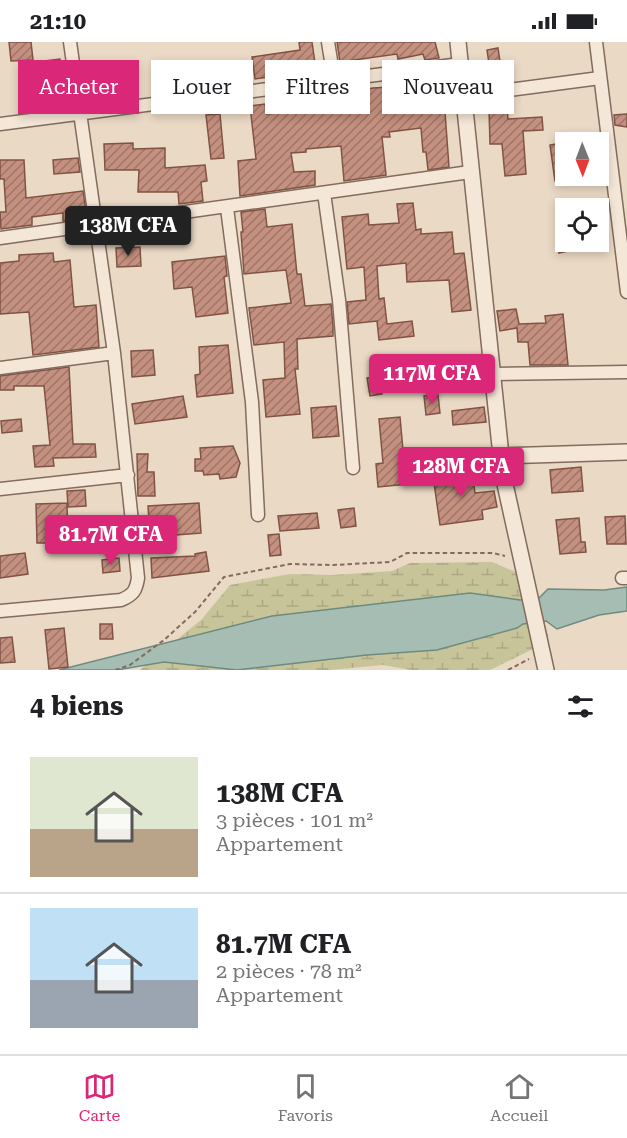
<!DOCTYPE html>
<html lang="fr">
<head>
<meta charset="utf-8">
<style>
	body { margin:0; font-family:"Roboto Serif",serif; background:#f6f6f6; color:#202124; height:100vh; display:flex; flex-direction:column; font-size:22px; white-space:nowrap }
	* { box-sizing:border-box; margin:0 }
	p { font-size:20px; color:#757577 }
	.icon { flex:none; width:33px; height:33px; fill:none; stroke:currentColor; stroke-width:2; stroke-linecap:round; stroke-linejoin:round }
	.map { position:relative; height:628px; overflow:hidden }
	.panel { display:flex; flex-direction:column; background:#fff; flex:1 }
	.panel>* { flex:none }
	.banner { position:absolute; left:18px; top:18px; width:591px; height:54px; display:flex; gap:12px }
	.needle { width:39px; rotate:179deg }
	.controls { position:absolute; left:555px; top:90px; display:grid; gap:12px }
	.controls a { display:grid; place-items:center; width:54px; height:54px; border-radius:0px; background:#fff; box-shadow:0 3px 9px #0003; font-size:30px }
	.price { position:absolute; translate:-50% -51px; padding:0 14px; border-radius:6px; background:#db2777; color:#fff; font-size:20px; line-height:39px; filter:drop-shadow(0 2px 3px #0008) }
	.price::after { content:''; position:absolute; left:50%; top:36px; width:18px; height:14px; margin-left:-9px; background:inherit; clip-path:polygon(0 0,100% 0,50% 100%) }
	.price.active { background:#222; color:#fff }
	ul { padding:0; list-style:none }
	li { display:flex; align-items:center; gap:18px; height:150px; padding:0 30px }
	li+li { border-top:2px solid #e0e0e0 }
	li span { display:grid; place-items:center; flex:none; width:168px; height:120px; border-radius:0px; color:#555 }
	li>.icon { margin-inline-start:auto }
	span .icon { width:72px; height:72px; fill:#fffc; stroke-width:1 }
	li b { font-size:26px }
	h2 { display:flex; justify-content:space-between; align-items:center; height:72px; padding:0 30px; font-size:26px }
	.tag { padding:0 21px; border-radius:0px; background:#fff; box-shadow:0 3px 9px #0003; font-size:21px; line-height:54px }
	.tag.active { background:#db2777; color:#fff }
	.status { display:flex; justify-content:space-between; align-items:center; height:42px; padding:0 30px; background:#fff; direction:ltr }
	.status svg { height:16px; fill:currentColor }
	.tabs { display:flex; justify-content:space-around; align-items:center; height:84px; border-top:2px solid #e0e0e0; background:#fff; font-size:16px; color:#757577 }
	.tabs a { display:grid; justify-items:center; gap:3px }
	.tabs .active { color:#db2777 }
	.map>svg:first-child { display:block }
	.wetland { fill:url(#wetland-marsh) }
	.water { fill:#a6bdb3; stroke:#6e8b7f; stroke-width:1.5 }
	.building { fill:url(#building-hatch); stroke:#805345; stroke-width:1.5 }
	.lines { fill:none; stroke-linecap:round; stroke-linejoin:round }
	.minor-casing { stroke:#836b5d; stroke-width:15 }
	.tertiary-casing { stroke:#836b5d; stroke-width:18 }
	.path { stroke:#836b5d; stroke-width:2; stroke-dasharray:4.5 3; stroke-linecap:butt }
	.minor { stroke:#f5e7d7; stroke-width:12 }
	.tertiary { stroke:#f5e7d7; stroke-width:15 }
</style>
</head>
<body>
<div class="status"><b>21:10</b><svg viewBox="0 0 49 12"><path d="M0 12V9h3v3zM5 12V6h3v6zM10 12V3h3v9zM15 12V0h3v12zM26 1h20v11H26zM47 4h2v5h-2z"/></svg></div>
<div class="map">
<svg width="627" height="628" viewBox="0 0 627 628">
	<defs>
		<pattern id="wetland-marsh" width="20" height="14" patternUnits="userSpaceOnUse" patternTransform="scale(1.5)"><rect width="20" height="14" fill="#c7c49a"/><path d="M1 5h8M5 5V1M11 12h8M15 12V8" fill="none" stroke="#aca884"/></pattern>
		<pattern id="building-hatch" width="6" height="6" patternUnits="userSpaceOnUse" patternTransform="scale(1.5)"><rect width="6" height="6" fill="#c4907f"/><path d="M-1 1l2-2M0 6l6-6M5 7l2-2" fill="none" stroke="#a07567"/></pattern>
	</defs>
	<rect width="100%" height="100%" fill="#ead9c5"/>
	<path class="wetland" d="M492,520L534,538L548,594L531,608L490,628H411L383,623L330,628H140L202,577L230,543L290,532L333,533L392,529L410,521Z"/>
	<path class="water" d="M627,545V569L599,573L557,587L546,579L523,582L517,586L437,608L367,613L237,628L164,620L117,628H59L272,574L470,551L520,558L539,556L548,547L604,548Z"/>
	<path class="building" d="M9,0H31L33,18L11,19Z
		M299,0H312L316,28L255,37L252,15L300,8Z
		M337,0H435L439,16L425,18L423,12L398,17L397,12L340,20Z
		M498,6L503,40L492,42L487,8Z
		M60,17L61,47L68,46L71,64L50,67L45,34L30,36L28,21Z
		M233,19L235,40L171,48L169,26Z
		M443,42L449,125L428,128L426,110H423L421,86L389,90L390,95H382L386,133L344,139L341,104L306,107V110L291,111L294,130L315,129V143L240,154L238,119L256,117L250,64L265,62L266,72L308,69L307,67L334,64L333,53L373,46Z
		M507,66L508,77L542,75L543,88L523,89L526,132L505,134L502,102H490L489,67Z
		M220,72L224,116L211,117L206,73Z
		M627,72V85L615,83L614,73Z
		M566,100V138L555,139L550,103Z
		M133,101V107L165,106V126L205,123L207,139L201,140L203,159L179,162L178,150H138L139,128H105L104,102Z
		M78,116L80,130L54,132L53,118Z
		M0,118H24L26,156L83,149L87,176L63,179V171L32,175V183L1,187L0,170H6L4,137H0Z
		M413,161L416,188L421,187V192L452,190L454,212L464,211L471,268L452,270L449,238L407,240L406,221L377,224L379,257L384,256L387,282L412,279L414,294L379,298L377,279L349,282L347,260L366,258L364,225L347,227L342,175L368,172L369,183L399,181L397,162Z
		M265,167L267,185L292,182L297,232H301L305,264L331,262L333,284V294L297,297L298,327H295L300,372L266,375L263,338L285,336L284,300L254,303L249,266L291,261L286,228L244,232L241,190H243L241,170Z
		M558,200H589L590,204L559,211Z
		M140,205L141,224L117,225L116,206Z
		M53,211L54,220L70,218L74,265L96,263L99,305L33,313L29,270L0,272V221L19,219V213Z
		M225,214L227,234L224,235L228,271L196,275L192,245L174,247L172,220Z
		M516,267L519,282L546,281L545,274L563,272L568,323H530L528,300H518L517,286L500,289L497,269Z
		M228,303L233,351L197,355L195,333L200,332L199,305Z
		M153,308L155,333L132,335L131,309Z
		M69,325L73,402H95L96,415L53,416L54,424L35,425L33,404L50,403L44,344H14V348H0V334Z
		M380,335L382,352L370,354L367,336Z
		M438,353L440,371L426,373L424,354Z
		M183,354L187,375L135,382L132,362Z
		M336,364L339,394L313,396L311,366Z
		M484,365L486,380L453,383L452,369Z
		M400,375L404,419L428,416L430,440L378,445L376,422L383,421L379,377Z
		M21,377L22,389L2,391L1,379Z
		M233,404L240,421L236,435L220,437L219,432L204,433L203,429H195V417H201L200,406Z
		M137,412H148L147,430H154L155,454H138Z
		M581,425L583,449L552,451L550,428Z
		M472,428L475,451L494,449L497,465L482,468L483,477L440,483L433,434Z
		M85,448L86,464L68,465L67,449Z
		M67,461L68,501H37L36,462Z
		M199,461L201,491L150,495L148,464Z
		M354,466L356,484L341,486L338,468Z
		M317,471L319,486L280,489L278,474Z
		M625,474L626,502H607L605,475Z
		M579,476L581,500H585L586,510L560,512L556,478Z
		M279,492L281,513L270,514L268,493Z
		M206,510L209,529L152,536L151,516L195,514V512Z
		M25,511L28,532L0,536V514Z
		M119,516L120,529L103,531L102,518Z
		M100,582H112L113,597H100Z
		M64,586L68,625L49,627L45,588Z
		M12,595L15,620L0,621V596Z"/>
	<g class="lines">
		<g class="minor-casing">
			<path id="minor" d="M328,0L334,37
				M596,0L627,250
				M463,54L600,36
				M0,82L460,22
				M324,151L339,258L353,426
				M227,166L252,360L258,473
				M0,196L470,130
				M0,326L114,311
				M493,332L627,330
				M0,447L128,433
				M622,536H627
				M0,569L121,558C133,553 136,549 138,536L114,311L70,0"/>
		</g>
		<g class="tertiary-casing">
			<path id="tertiary" d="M458,0L503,433L546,628
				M502,414L627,410"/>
		</g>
		<path class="path" d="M115,628L130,623L164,598L195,570L224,535L290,522L333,523L390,520L407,511H493L505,514
			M508,628L529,617"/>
		<use href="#minor" class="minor"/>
		<use href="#tertiary" class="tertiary"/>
	</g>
</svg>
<div class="controls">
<a><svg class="needle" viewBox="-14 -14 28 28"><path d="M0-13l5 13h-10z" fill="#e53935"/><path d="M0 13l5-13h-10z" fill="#757577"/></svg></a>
<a><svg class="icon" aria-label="locate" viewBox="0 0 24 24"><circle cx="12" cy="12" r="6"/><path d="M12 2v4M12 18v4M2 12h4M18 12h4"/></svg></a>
</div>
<b class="price active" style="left:128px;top:215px">138M CFA</b>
<b class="price" style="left:432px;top:363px">117M CFA</b>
<b class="price" style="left:461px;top:456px">128M CFA</b>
<b class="price" style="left:111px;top:524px">81.7M CFA</b>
<div class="banner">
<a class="tag active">Acheter</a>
<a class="tag">Louer</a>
<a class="tag">Filtres</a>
<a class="tag">Nouveau</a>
</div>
</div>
<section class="panel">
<h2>4 biens<svg class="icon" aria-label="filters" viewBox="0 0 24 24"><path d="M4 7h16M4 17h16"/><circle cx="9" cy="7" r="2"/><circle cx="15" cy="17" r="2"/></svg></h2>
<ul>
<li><span style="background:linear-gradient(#dfe7d0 60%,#b9a48a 0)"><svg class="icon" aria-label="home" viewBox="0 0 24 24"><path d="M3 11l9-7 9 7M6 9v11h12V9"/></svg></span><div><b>138M CFA</b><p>3 pièces · 101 m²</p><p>Appartement</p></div></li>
<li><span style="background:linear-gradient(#bfe0f5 60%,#9aa5b1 0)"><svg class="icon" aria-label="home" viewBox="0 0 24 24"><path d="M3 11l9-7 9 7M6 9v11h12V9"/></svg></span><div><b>81.7M CFA</b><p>2 pièces · 78 m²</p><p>Appartement</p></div></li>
</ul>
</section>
<nav class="tabs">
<a class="active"><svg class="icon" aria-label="map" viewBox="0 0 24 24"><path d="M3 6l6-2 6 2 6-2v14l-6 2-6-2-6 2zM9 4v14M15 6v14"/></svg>Carte</a>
<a><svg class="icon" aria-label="saved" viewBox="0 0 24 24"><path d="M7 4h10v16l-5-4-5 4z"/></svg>Favoris</a>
<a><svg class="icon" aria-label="home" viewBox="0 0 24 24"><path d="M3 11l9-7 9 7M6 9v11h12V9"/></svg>Accueil</a>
</nav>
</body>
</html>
